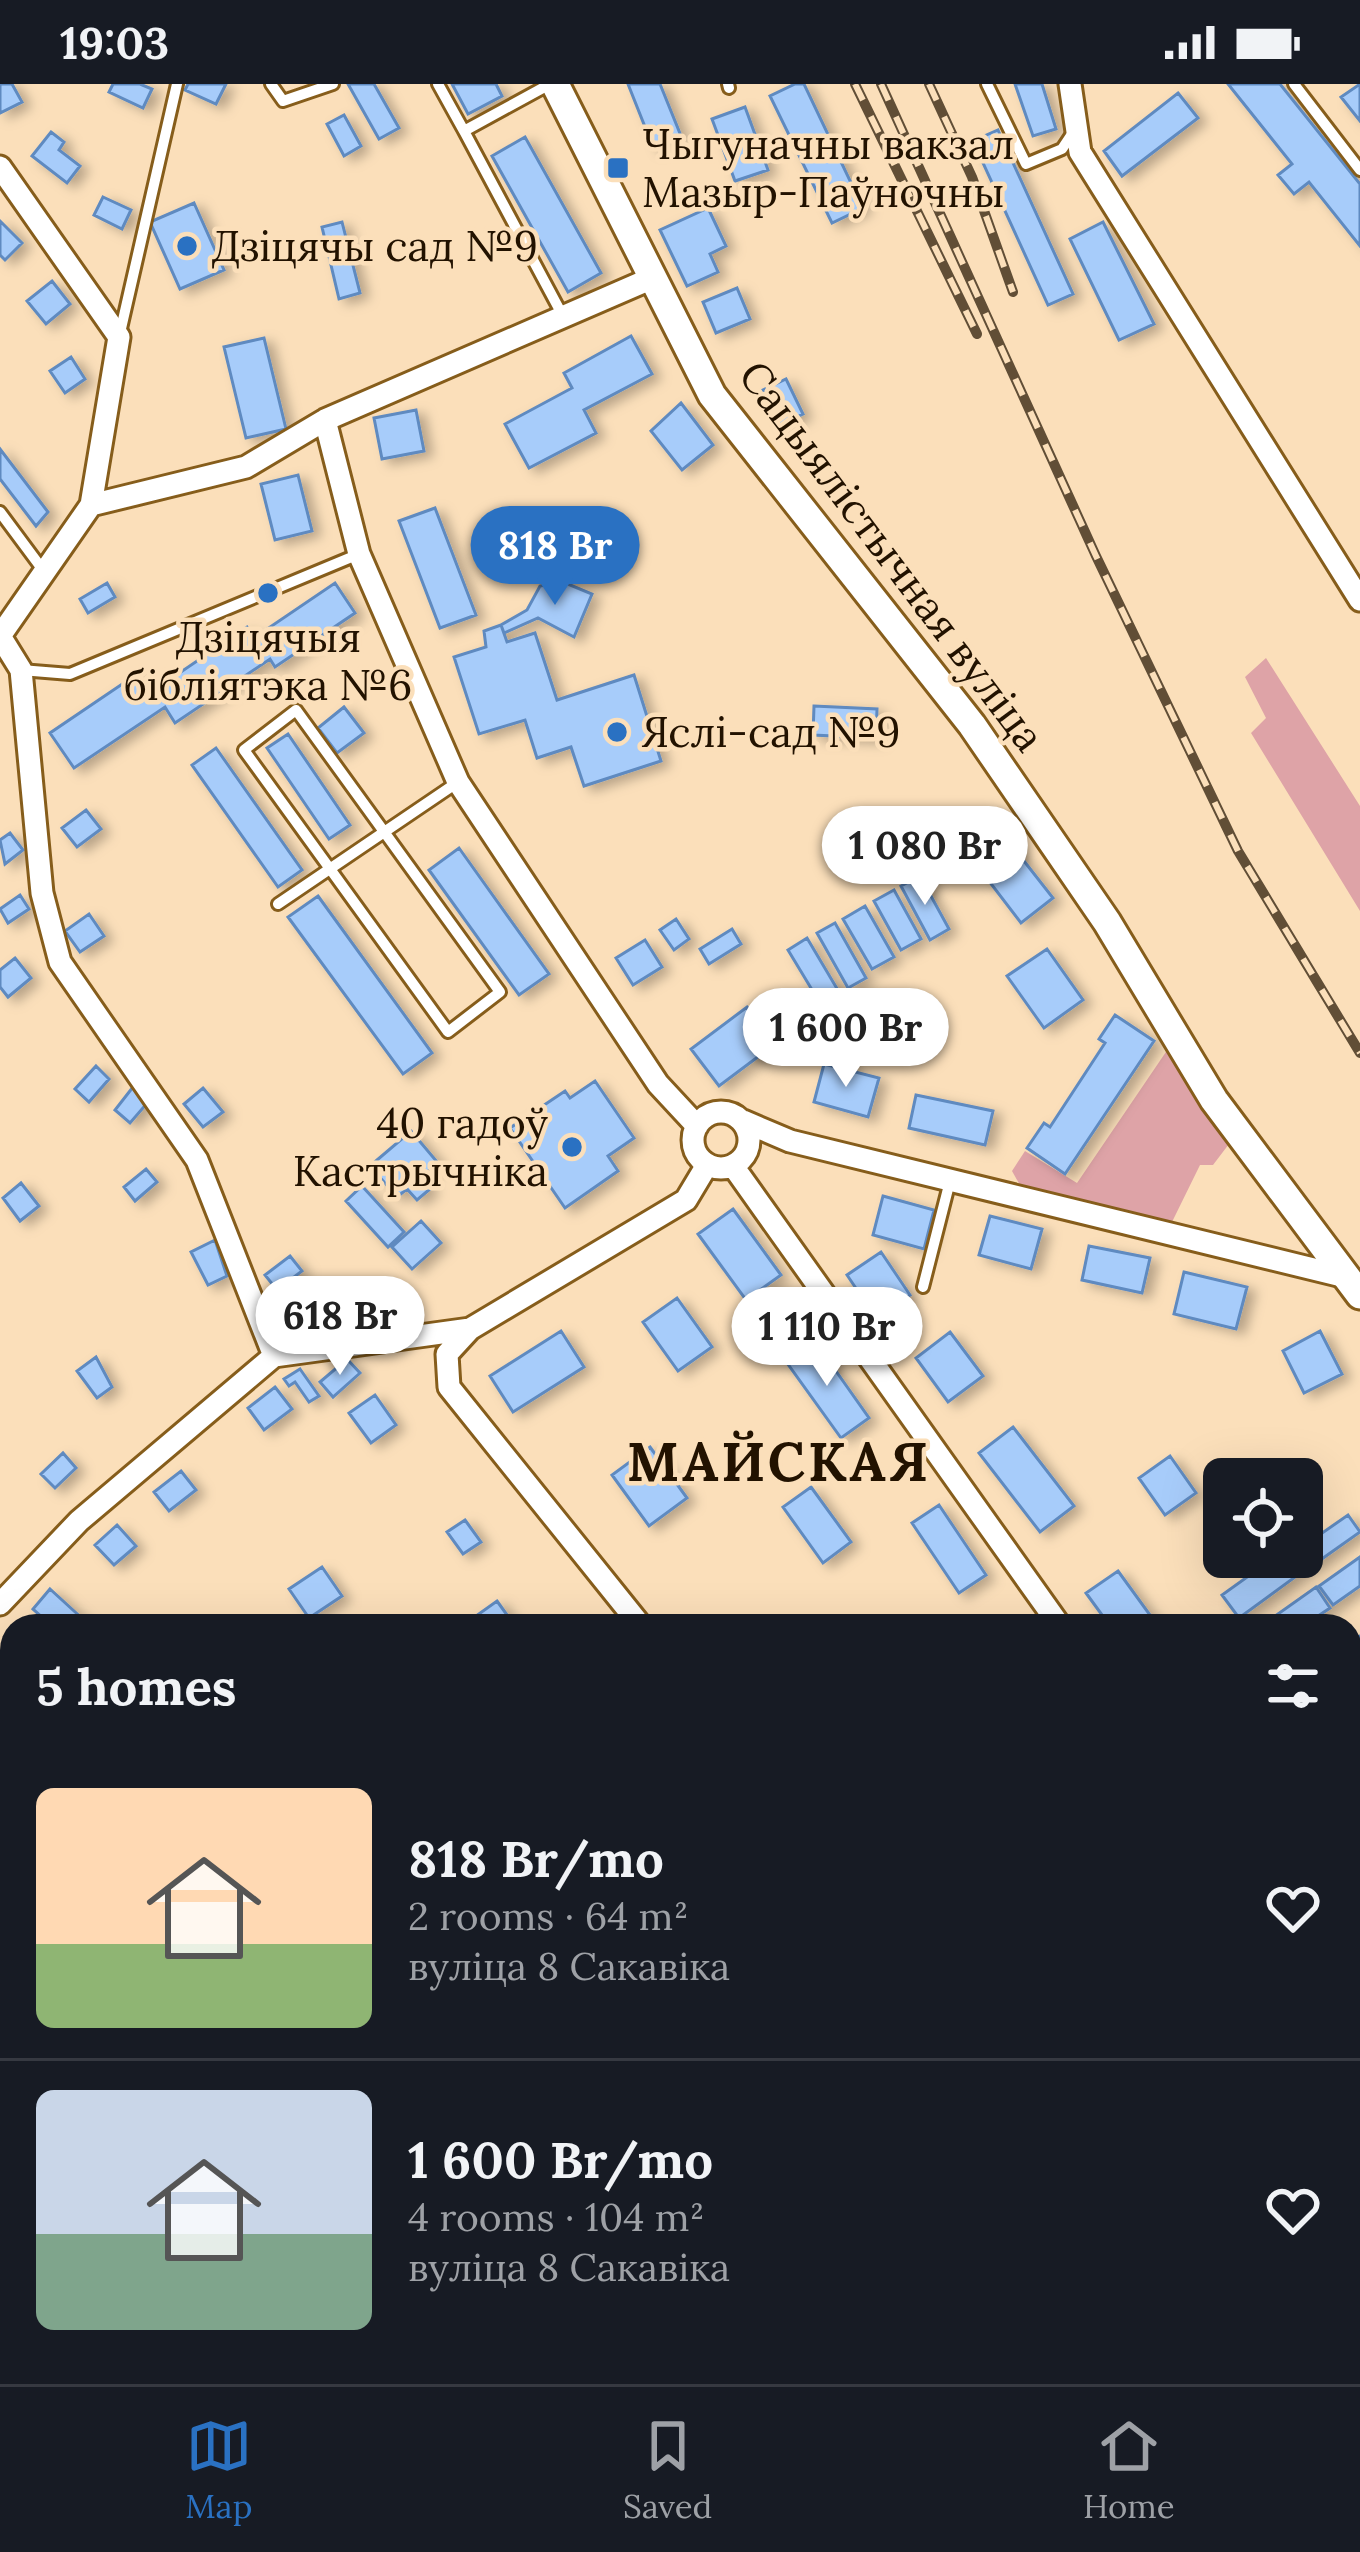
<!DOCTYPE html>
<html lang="en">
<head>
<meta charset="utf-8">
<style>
	body { margin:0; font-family:Lora,serif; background:#20242c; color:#f1f3f6; height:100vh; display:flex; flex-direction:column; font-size:45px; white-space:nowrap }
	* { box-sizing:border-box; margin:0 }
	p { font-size:39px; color:#9ea1a6 }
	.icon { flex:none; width:66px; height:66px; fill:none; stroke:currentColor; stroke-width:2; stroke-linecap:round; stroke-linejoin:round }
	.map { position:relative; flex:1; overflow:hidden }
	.details { position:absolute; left:0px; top:1530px; width:1362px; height:771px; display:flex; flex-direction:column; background:#171b24; border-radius:36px 36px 0 0; box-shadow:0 12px 48px #0002 }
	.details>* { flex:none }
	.buttons { position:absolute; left:1203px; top:1374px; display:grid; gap:24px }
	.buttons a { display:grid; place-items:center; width:120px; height:120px; border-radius:18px; background:#171b24; box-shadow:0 12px 48px #0002; font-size:60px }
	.price { position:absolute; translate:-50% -102px; padding:0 27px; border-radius:42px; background:#fff; color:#222; font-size:39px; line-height:78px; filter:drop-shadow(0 3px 6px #0008) }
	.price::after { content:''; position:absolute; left:50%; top:72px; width:36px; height:27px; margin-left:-18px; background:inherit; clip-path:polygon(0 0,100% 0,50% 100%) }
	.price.selected { background:#2a71c2; color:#fff }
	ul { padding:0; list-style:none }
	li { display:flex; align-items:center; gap:36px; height:300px; padding:0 36px }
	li+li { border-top:3px solid #363941 }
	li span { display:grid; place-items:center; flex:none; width:336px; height:240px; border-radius:18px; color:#555 }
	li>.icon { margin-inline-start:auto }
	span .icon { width:144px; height:144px; fill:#fffc; stroke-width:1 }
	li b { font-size:51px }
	h2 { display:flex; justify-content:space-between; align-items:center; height:144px; padding:0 36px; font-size:51px }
	.status { display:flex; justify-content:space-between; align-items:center; height:84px; padding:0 60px; background:#171b24; direction:ltr }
	.status svg { height:33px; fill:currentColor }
	.dock { display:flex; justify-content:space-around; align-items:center; height:168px; border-top:3px solid #363941; background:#171b24; font-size:33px; color:#9ea1a6 }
	.dock a { display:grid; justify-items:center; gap:6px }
	.dock .selected { color:#2a71c2 }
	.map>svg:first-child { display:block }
	.green { fill:#dea3a7 }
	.building { fill:#a7ccfa; stroke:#5e8ac0; stroke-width:3; filter:url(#shadow) }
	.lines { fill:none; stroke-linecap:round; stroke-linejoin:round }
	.service-casing { stroke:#865d1b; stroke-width:16 }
	.minor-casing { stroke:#865d1b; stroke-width:27 }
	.tertiary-casing { stroke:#865d1b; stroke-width:33 }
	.service { stroke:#fff; stroke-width:10 }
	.minor { stroke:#fff; stroke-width:21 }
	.tertiary { stroke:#fff; stroke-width:27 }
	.rail-casing { stroke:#614e36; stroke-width:10 }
	.rail { stroke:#fbdfba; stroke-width:6; stroke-dasharray:18; stroke-linecap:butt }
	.poi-dot { fill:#2a71c2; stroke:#fbdfba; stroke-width:4.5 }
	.labels { text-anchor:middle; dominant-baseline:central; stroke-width:9; stroke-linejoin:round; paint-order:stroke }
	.poi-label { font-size:42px; fill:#221200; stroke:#fbdfba; text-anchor:start }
	.street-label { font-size:42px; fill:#221200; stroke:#fbdfba }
	.district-label { font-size:54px; font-weight:bold; letter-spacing:3px; fill:#221200; stroke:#fbdfba }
</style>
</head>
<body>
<div class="status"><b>19:03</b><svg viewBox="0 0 49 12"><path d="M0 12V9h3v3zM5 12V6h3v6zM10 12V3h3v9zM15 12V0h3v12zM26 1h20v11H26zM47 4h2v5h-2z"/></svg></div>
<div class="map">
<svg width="1360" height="2300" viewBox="0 0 1360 2300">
	<defs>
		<filter id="shadow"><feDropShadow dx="8" dy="4.5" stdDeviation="6" flood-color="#0004"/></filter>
	</defs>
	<rect width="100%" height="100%" fill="#fbdfba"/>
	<path class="green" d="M1266,574L1360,722V827L1251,649L1266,634L1245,593Z
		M1172,959L1232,1056L1213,1081H1200L1172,1138L1021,1103L1012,1087L1025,1067L1077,1099Z"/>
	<path class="building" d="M0,0H12L22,18L0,29Z
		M113,0H140L152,5L143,24L109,8Z
		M188,0H226L216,20L185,6Z
		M348,0H374L399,44L379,55Z
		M452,0H496L502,12L468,30Z
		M628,0H660L681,52L653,63Z
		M795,0H804L863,124L832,139L770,12Z
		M1015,0H1042L1056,45L1033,52Z
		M1228,0H1280L1360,100V162L1309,98L1294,110L1278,91L1292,80Z
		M1360,0V37L1341,13Z
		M1178,9L1198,34L1122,92L1104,67Z
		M745,23L768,86L735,97L712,35Z
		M344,31L361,62L344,72L327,40Z
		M998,46L1073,210L1048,221L973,57Z
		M51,48L64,58L59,66L80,82L67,99L32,72Z
		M525,53L601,189L568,208L492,72Z
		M103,113L131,126L122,145L94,131Z
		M194,119L224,186L180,205L150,138Z
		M708,124L726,162L710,170L718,188L687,202L660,146Z
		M0,137L22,159L5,176L0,171Z
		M342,138L360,209L339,215L322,143Z
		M1103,138L1154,240L1119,256L1070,155Z
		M52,197L70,220L46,240L27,217Z
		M737,204L750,235L716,249L703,218Z
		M631,252L652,290L584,326L596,349L529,384L505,340L572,304L564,289Z
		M264,254L286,345L246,354L224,263Z
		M71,273L85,295L65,309L50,287Z
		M786,295L803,330L779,341L763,306Z
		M681,319L713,361L682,386L651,347Z
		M416,326L424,367L382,375L374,334Z
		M0,365L48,428L36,442L0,395Z
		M298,391L312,447L275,456L261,400Z
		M435,424L476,531L440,544L399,437Z
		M563,498L592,510L574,553L538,534L504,549L501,541L527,526L540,502Z
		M107,499L115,513L88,529L80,515Z
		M335,499L355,529L275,583L270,575L175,639L165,623L74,684L50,649L137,590L150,609L247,543L254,554Z
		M501,541L507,558L535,549L557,616L634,591L661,677L584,702L571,663L537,674L525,636L479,650L454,573L486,563L484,547Z
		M814,622L877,625L876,654L813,651Z
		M344,623L364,649L337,669L318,644Z
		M288,650L350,741L329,755L267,664Z
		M216,664L302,786L278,803L192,681Z
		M86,726L101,745L77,763L62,744Z
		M10,749L23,766L5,780L0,756Z
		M1013,763L1053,814L1021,839L982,788Z
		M459,764L549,890L519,911L429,786Z
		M920,792L949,845L930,856L901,802Z
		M894,806L921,855L901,866L874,817Z
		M20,811L29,825L8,839L0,825Z
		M318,812L432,969L403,990L288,833Z
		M865,822L894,873L872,885L843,835Z
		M89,830L104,852L80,868L65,847Z
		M676,835L689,855L674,866L660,846Z
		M835,839L866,894L848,904L817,849Z
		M732,845L741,860L709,880L700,865Z
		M807,854L839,908L820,919L788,866Z
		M645,856L662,883L633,901L616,874Z
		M1047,865L1083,916L1044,944L1007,892Z
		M15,874L31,894L8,913L0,903V886Z
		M747,923L775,960L719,1002L691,965Z
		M1115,931L1154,957L1065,1090L1027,1064L1044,1039L1050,1043L1105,959L1099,955Z
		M824,980L879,994L868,1033L814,1018Z
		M96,982L109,995L89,1018L75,1005Z
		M595,997L634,1054L608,1072L618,1087L565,1124L510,1044L565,1007L570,1014Z
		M133,1003L149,1017L130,1039L115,1026Z
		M203,1004L223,1028L203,1043L184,1020Z
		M916,1011L993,1027L985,1061L909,1044Z
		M411,1047L438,1079L420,1094L430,1105L417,1116L407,1105L397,1113L370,1082Z
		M146,1085L157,1098L135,1117L124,1103Z
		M21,1099L39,1122L20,1137L3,1114Z
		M362,1102L404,1148L388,1163L346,1117Z
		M883,1112L934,1126L924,1165L873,1151Z
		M733,1125L781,1191L746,1216L698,1150Z
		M990,1132L1042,1145L1031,1185L979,1171Z
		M421,1137L441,1159L412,1185L392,1163Z
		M215,1156L227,1192L208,1201L191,1168Z
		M1089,1162L1150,1174L1142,1209L1082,1196Z
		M881,1168L910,1211L876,1234L847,1191Z
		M290,1172L302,1187L277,1206L265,1191Z
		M1184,1188L1247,1203L1236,1245L1174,1230Z
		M677,1214L712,1263L678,1287L643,1238Z
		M561,1247L584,1283L513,1328L490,1292Z
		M1320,1247L1342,1290L1304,1309L1283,1267Z
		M950,1248L983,1292L948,1318L916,1274Z
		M814,1256L869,1334L841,1354L785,1276Z
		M96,1273L112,1303L97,1314L77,1287Z
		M347,1275L360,1289L333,1313L320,1298Z
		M300,1285L319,1312L309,1318L295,1298L289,1302L284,1295Z
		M275,1303L292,1325L264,1346L248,1324Z
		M375,1311L396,1341L371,1359L349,1329Z
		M1013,1343L1074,1422L1040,1448L979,1369Z
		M650,1363L687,1414L649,1442L612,1391Z
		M63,1369L76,1384L55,1404L41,1390Z
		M1170,1372L1196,1409L1165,1431L1139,1394Z
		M181,1387L196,1406L169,1427L154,1408Z
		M811,1403L851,1458L823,1479L783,1423Z
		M939,1421L986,1491L959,1509L912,1439Z
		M1348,1431L1360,1448L1309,1484L1302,1463Z
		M465,1436L481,1458L463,1470L447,1448Z
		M117,1441L136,1462L114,1481L95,1461Z
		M1275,1473H1298L1306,1485L1239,1534L1222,1511Z
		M1360,1473V1502L1333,1521L1319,1502Z
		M322,1483L342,1512L309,1534L289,1505Z
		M1118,1487L1158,1542H1110L1086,1509Z
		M1316,1503L1330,1524L1303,1542H1261Z
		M50,1505L86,1538L82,1542H52L33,1525Z
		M497,1517L515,1542H462Z
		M1360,1552V1596L1350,1604V1560Z
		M1350,2285L1360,2290V2300H1318L1324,2289Z
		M365,2289L399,2290L398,2300H364Z"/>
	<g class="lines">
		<g class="service-casing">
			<path id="service" d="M271,0L283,17L333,0
				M438,0L464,47L550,0
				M728,0L729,4
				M987,0L1026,80L1062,65L1074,47
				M1294,0L1360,86
				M464,47L564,234
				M120,249L177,0
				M0,428L43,486
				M21,586L70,590L359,470
				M296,626L500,908L448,948L244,666Z
				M278,820L458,698
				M923,1203L950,1097"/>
		</g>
		<g class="minor-casing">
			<path id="minor" d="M1070,0L1080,68L1360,516
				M0,83L119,253L91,421L0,552
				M325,336L359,470L458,698L658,1000L697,1042
				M91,421L246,383L325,336L650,195
				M0,552L21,586L42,809L60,878L197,1076L274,1272
				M693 1056a28 28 0 1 1 56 0a28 28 0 1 1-56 0Z
				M743,1037L790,1057L1346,1193
				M733,1082L1060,1542
				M470,1245L447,1270L449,1303L641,1542
				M274,1272L470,1245L686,1116L707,1081
				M0,1520L79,1437L274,1272
				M1350,1656L1360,1648
				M0,2013L12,1999
				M0,2216L12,2217
				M82,2300L84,2289
				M328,2300L329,2289
				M574,2300L576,2289
				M767,2300L768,2289
				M1037,2300L1038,2289
				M1282,2300L1283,2289"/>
		</g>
		<g class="tertiary-casing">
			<path id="tertiary" d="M555,0L712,311L972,641L1107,838L1214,1016L1360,1211"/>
		</g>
		<use href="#service" class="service"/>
		<use href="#minor" class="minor"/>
		<use href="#tertiary" class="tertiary"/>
		<g class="rail-casing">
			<path id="rail" d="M855,0L977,250
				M881,0L1096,472L1238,767L1360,969
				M929,0L972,93L1013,208"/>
		</g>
		<use href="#rail" class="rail"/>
	</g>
	<g class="poi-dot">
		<rect x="606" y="72" width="24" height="24" rx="6"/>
		<circle cx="187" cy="162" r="12"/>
		<circle cx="268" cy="509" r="12"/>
		<circle cx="617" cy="648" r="12"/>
		<circle cx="572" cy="1063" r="12"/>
	</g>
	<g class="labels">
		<g class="poi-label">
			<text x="642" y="60">Чыгуначны вакзал<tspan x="642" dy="48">Мазыр-Паўночны</tspan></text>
			<text x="211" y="162">Дзіцячы сад №9</text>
			<text x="268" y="553" text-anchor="middle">Дзіцячыя<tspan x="268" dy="48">бібліятэка №6</tspan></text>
			<text x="641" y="648">Яслі-сад №9</text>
			<text x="548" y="1039" text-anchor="end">40 гадоў<tspan x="548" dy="48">Кастрычніка</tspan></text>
		</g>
		<g class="street-label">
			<text transform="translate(892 472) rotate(53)">Сацыялістычная вуліца</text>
		</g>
		<g class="district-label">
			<text x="779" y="1377">МАЙСКАЯ</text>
		</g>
	</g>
</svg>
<div class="buttons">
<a><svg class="icon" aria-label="locate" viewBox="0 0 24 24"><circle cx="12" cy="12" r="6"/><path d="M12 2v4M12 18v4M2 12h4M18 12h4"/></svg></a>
</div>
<b class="price selected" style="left:555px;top:524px">818 Br</b>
<b class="price" style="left:925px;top:824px">1 080 Br</b>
<b class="price" style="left:846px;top:1006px">1 600 Br</b>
<b class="price" style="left:340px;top:1294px">618 Br</b>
<b class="price" style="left:827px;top:1305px">1 110 Br</b>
<section class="details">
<h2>5 homes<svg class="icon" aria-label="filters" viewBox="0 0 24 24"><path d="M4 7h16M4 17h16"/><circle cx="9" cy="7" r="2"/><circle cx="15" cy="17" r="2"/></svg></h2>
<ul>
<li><span style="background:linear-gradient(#ffd9b3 65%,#8fb573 0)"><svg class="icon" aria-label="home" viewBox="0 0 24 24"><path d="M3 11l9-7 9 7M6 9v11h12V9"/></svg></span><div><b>818 Br/mo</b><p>2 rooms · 64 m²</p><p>вуліца 8 Сакавіка</p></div><svg class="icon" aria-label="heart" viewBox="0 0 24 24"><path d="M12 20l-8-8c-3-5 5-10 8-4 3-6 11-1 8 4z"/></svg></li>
<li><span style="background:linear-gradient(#c9d6e8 60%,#7fa58c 0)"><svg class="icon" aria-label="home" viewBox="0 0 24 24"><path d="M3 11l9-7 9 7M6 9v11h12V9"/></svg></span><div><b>1 600 Br/mo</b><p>4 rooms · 104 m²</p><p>вуліца 8 Сакавіка</p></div><svg class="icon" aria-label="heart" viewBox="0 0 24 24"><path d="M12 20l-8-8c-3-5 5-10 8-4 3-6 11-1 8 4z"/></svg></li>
</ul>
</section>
</div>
<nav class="dock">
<a class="selected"><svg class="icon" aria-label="map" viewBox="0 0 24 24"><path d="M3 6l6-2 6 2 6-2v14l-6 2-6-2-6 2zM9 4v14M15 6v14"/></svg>Map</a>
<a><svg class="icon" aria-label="saved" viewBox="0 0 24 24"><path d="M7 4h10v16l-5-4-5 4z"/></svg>Saved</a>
<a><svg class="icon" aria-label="home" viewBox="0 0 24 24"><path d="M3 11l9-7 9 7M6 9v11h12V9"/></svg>Home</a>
</nav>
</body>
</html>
